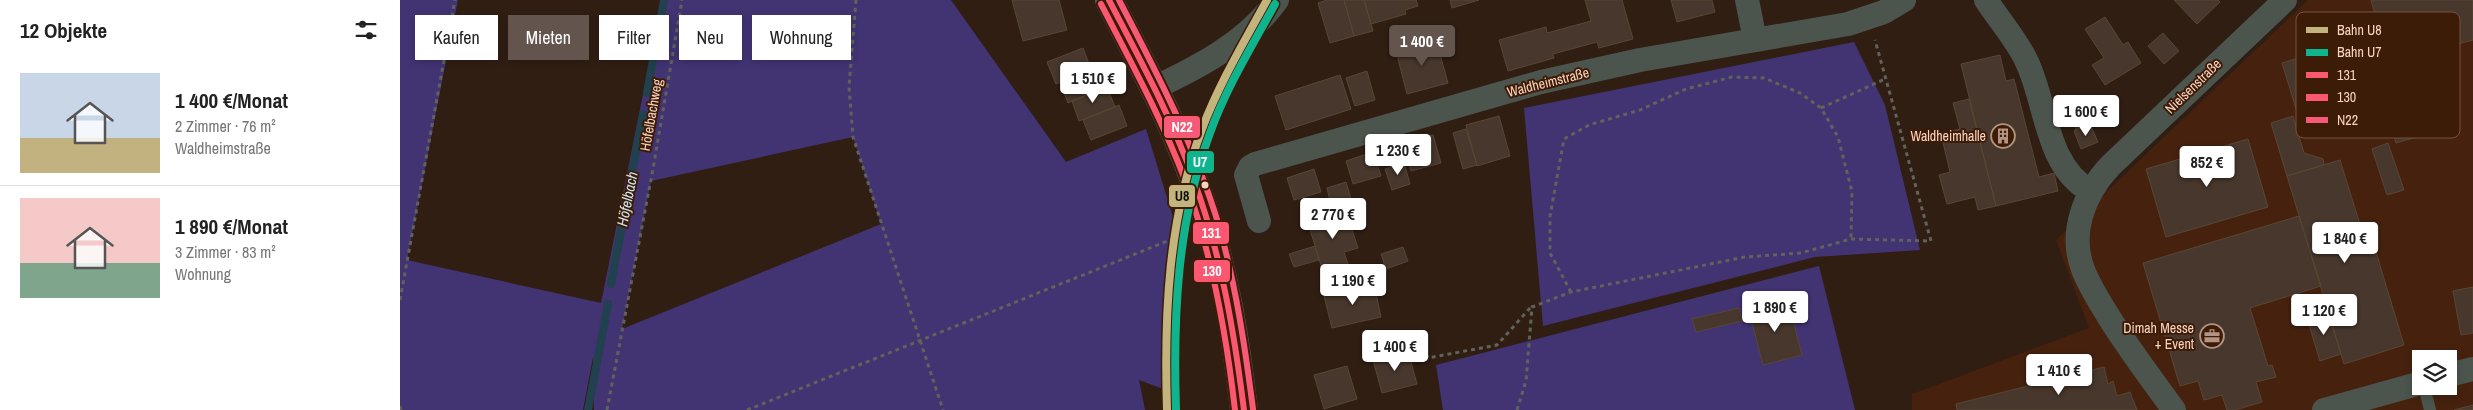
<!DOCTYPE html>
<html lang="de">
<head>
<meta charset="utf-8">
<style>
	body { margin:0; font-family:"Archivo Narrow",sans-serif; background:#f2f2f2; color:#222; height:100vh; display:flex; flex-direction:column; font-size:19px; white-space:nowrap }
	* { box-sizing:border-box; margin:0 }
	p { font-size:16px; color:#767676 }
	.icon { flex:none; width:28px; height:28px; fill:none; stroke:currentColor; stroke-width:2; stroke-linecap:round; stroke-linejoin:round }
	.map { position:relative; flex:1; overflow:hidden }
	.details { display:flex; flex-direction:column; background:#fff; width:400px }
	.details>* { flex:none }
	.banner { position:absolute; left:15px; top:15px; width:475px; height:45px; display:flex; gap:10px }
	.buttons { position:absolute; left:2012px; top:350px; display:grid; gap:10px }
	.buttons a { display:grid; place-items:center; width:45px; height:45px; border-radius:0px; background:#fff; box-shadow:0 2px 8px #0003; font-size:25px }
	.price { position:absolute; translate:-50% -42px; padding:0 11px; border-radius:5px; background:#fff; color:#222; font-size:16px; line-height:32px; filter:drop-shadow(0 1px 2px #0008) }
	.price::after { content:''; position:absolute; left:50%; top:30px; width:15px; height:11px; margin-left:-8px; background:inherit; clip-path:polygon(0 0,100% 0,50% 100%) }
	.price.on { background:#63554e; color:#fff }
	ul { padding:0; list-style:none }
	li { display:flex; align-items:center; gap:15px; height:125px; padding:0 20px }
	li+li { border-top:1px solid #e0e0e0 }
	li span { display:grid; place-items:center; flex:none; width:140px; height:100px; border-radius:0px; color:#555 }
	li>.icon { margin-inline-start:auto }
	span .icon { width:60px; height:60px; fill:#fffc; stroke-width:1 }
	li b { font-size:21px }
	h2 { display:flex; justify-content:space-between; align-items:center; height:60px; padding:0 20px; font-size:21px }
	.chip { padding:0 18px; border-radius:0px; background:#fff; box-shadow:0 2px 8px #0003; font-size:18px; line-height:45px }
	.chip.on { background:#63554e; color:#fff }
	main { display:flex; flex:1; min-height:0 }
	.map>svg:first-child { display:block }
	.built { fill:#46220e; fill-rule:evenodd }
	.green { fill:#423373; fill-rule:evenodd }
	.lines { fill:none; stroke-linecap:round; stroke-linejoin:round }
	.stream { stroke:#21414e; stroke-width:8 }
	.building { fill:#47372c; stroke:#594633 }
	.path { stroke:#61625b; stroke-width:3; stroke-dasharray:4 4; stroke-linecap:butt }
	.lane { stroke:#4b554e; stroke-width:12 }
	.street { stroke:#4b554e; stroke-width:24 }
	.secondary { stroke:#525f58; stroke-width:28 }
	.bus-1-casing { stroke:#3c1b07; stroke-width:10 }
	.bus-2-casing { stroke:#3c1b07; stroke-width:10 }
	.bus-3-casing { stroke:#3c1b07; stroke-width:10 }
	.bus-1 { stroke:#fb5771; stroke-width:6 }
	.bus-2 { stroke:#fb5771; stroke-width:6 }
	.bus-3 { stroke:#f75a77; stroke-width:6 }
	.rail-1-casing { stroke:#3c1b07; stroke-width:11 }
	.rail-2-casing { stroke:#3c1b07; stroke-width:11 }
	.rail-1 { stroke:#c3b47d; stroke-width:8 }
	.rail-2 { stroke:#0eb48d; stroke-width:8 }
	.bus-dot { fill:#f9d3c0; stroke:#3c1b07; stroke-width:2 }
	.labels { text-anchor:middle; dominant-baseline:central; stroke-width:4; stroke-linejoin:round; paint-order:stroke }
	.street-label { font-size:14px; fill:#f9d3c0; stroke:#3c1b07 }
	.poi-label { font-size:14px; fill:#f9d3c0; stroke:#3c1b07; text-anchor:end }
	.water-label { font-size:15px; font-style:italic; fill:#cde6f2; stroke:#3c1b07 }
	.key { fill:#3c1b07; stroke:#75523e; stroke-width:1 }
	.key-label { font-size:14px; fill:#f9d3c0 }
	.line-badge { stroke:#3c1b07; stroke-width:2 }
	.badge-label { font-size:14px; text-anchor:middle; font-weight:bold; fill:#fff }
	.pale-badge-label { font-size:14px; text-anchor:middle; font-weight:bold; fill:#111 }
</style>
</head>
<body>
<main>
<section class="details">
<h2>12 Objekte<svg class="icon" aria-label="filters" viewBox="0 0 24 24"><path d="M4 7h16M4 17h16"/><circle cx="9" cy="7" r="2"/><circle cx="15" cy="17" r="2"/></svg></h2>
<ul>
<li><span style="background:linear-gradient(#c9d6e8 65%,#c2b280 0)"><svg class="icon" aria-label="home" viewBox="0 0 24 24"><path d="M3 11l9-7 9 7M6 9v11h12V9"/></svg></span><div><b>1 400 €/Monat</b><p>2 Zimmer · 76 m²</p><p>Waldheimstraße</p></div></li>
<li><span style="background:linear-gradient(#f6c9c9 65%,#7fa58c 0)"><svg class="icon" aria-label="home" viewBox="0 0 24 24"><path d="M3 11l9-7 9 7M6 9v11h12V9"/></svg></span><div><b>1 890 €/Monat</b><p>3 Zimmer · 83 m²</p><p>Wohnung</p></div></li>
</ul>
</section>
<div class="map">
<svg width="2073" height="410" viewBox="0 0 2073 410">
	<rect width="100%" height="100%" fill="#301e13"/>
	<path class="built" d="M1908,0H2073V410H1512V394L1689,328L1656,240ZM2021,359H2049V386H2021Z"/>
	<path class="green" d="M0,0H58L7,260L201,303L262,0H551L666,162L746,129L775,224V267L766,390L739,380L745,410H194L193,357L183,410H0ZM453,137L481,224L222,329L251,181Z
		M1454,42L1485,105L1520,250L1415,257L1143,326L1124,108Z
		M1419,266L1455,410H1043L1036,365Z"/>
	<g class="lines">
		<path class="stream" d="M247,93L264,0
			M211,284L243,114
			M188,410L208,304"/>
	</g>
	<path class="building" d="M612,0H659L667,30L623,41Z
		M927,0H944L954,36L930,43L918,3Z
		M944,0H964L973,31L954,36Z
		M964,0H1016L1018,6L1005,10L1006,14L971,24Z
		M1050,0H1079L1052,8Z
		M1185,0H1222L1233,39L1199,48L1197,42L1153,54L1154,58L1108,71L1099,40L1146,27L1147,33L1191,21Z
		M1271,0H1312L1315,12L1277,22Z
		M1774,0H1818L1820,2L1797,24Z
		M1971,0H2073V40L2047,47L2049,57L2000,70L1991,38L1982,40Z
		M1705,17L1723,45L1728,42L1741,63L1705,85L1692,65L1704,58L1685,29Z
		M1763,33L1779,51L1764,64L1748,46Z
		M1036,40L1048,83L1007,94L996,51Z
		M1959,40L1974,90L1897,112L1882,63Z
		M683,48L691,69L656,84L647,62Z
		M1600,55L1606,81L1614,79L1639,177L1654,173L1658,191L1596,206L1561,64Z
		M695,68L703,88L668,103L660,82Z
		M967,71L975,100L955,106L946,78Z
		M940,75L951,109L886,130L875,96Z
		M707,87L715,107L679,121L672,101Z
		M2004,90L2017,137L1996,143L1982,96Z
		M1569,99L1596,206L1578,210L1575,197L1547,204L1539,175L1550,172L1541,134L1560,129L1553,103Z
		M1688,102L1697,121L1676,130L1668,110Z
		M719,105L727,126L691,140L683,120Z
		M1099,116L1110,156L1077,166L1066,125Z
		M1893,116L1904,153L1923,159L1924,165L1887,176L1871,123Z
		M1690,124L1698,142L1681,149L1674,131Z
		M1066,129L1077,165L1063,169L1053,133Z
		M1033,135L1041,163L1011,171L1003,143Z
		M1848,139L1868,207L1766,237L1746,169Z
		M1988,143L2004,190L1987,195L1972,149Z
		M973,152L981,176L953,184L946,161Z
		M1940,160L1963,234L1970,232L2004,345L1944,364L1887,176Z
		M1004,163L1010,184L992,190L985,169Z
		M914,169L921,192L894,200L887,178Z
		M946,182L951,199L931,205L927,188Z
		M946,211L958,248L944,252L948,264L923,272L908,223Z
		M1899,216L1921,286L1850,308L1868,366L1872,365L1876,377L1856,382L1862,402L1835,410H1827L1822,395L1804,400L1798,381L1780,386L1743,263Z
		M915,246L919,260L894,267L889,254Z
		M1003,247L1008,261L986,269L981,254Z
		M974,284L981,317L932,328L924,296Z
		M2073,287V333L2061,335L2053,291Z
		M1388,301L1402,355L1363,365L1349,311Z
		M1339,308L1342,321L1296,332L1292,319Z
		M1928,311L1941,354L1920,361L1907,318Z
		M1008,351L1017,384L982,393L973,360Z
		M947,366L957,399L924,409L914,375Z
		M1704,367L1708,384L1713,381L1717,396L1730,392L1737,410H1557L1556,404Z
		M2073,405V410H2054Z"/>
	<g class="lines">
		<path class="path" d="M456,0L449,87L453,137L543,410
			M1421,108L1485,79
			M1171,292L1150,253V216L1164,139L1189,125L1240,110L1286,89L1332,77L1364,78L1400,93L1421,108L1438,137L1452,192L1451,239
			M0,300L55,0
			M1017,332L1028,358L1097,345L1131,307
			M0,406L1,410
			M207,410L253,169L282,0
			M347,410L785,234
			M1117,410L1126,381L1132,307L1171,292L1345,257L1401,253L1451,239L1531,241L1475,40"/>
		<path class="lane" d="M2024,386L2030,410"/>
		<path class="street" d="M1347,0L1355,40
			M1586,0C1599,20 1616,39 1626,60C1647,102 1645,166 1690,191
			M754,88C799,67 847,42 877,0
			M859,221L846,175L850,167L855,164L1141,82L1240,60L1448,24L1484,12L1504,0
			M2049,375L2073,369
			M1774,410C1753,381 1731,352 1712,322C1702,306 1691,289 1684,272C1668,234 1684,194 1710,166L1885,0
			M1924,410L2021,383"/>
		<path class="secondary" d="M709,0C743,66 779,132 802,203C825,270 836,340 844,410"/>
		<g class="bus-1-casing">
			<path id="bus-1" d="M709,0C739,58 771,116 793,178C821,253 834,331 844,410"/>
		</g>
		<g class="bus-2-casing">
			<path id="bus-2" d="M701,4C731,62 762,119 785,180C812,254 826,331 835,410"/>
		</g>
		<g class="bus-3-casing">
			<path id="bus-3" d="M719,0C757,73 795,146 819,226C836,286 845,347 853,409"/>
		</g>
		<use href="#bus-1" class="bus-1"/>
		<use href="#bus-2" class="bus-2"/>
		<use href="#bus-3" class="bus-3"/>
		<g class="rail-1-casing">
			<path id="rail-1" d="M767,410C764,315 768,219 802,129C819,84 844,42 867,0"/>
		</g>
		<g class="rail-2-casing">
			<path id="rail-2" d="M776,410C773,316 777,222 810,133C826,88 852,46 875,4"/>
		</g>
		<use href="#rail-1" class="rail-1"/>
		<use href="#rail-2" class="rail-2"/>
	</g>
	<defs>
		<g id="building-ring" transform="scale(1.25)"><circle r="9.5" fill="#3c1b07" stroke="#b39483" stroke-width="1.5"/><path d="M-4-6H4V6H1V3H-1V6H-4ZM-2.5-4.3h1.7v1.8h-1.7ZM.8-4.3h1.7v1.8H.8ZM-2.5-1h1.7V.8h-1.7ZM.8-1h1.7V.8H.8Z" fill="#b39483"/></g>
		<g id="office-ring" transform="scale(1.25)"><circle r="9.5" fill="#3c1b07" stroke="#b39483" stroke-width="1.5"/><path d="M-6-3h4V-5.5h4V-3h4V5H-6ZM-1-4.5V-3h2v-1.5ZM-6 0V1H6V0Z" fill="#b39483"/></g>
	</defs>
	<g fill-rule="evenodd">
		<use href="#building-ring" x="1603" y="136"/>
		<use href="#office-ring" x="1812" y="336"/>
	</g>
	<circle class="bus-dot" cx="805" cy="185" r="4.5"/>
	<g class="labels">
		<g class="street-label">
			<text transform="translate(1148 82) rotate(-14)">Waldheimstraße</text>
			<text transform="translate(1793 86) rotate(-44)">Nielsenstraße</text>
			<text transform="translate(251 115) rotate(-80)">Höfelbachweg</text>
		</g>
		<g class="poi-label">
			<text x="1586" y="136">Waldheimhalle</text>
			<text x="1794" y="328">Dimah Messe<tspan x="1794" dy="16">+ Event</tspan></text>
		</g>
		<g class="water-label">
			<text transform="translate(227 199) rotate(-79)">Höfelbach</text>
		</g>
	</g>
	<rect x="1896" y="12" width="164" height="126" rx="8" class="key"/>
	<rect x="1906" y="27" width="22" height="6" fill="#c3b47d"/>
	<rect x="1906" y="49" width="22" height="7" fill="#0eb48d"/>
	<rect x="1906" y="72" width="22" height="6" fill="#fb5771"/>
	<rect x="1906" y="94" width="22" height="7" fill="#fb5771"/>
	<rect x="1906" y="117" width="22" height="6" fill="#f75a77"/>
	<g class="key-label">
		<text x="1937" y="35">Bahn U8</text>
		<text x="1937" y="57">Bahn U7</text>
		<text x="1937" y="80">131</text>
		<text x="1937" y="102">130</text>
		<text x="1937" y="125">N22</text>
	</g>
	<g class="line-badge">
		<rect x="763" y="115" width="38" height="24" rx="5" fill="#f75a77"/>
		<rect x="786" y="150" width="29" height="24" rx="5" fill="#0eb48d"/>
		<rect x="768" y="184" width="28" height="24" rx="5" fill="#c3b47d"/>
		<rect x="792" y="221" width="38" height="24" rx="5" fill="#fb5771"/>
		<rect x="793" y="259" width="38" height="24" rx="5" fill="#fb5771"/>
	</g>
	<g class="badge-label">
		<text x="782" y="132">N22</text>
		<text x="800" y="167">U7</text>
		<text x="811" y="238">131</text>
		<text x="812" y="276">130</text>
	</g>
	<g class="pale-badge-label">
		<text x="782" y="201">U8</text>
	</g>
</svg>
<div class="buttons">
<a><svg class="icon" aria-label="layers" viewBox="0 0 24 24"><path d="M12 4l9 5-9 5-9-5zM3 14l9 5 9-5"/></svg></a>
</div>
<b class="price on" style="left:1022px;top:67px">1 400 €</b>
<b class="price" style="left:693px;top:104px">1 510 €</b>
<b class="price" style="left:1686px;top:137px">1 600 €</b>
<b class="price" style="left:998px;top:176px">1 230 €</b>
<b class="price" style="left:1807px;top:188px">852 €</b>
<b class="price" style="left:933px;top:240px">2 770 €</b>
<b class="price" style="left:1945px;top:264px">1 840 €</b>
<b class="price" style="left:953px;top:306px">1 190 €</b>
<b class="price" style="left:1375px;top:333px">1 890 €</b>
<b class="price" style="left:1924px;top:336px">1 120 €</b>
<b class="price" style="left:995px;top:372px">1 400 €</b>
<b class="price" style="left:1659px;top:396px">1 410 €</b>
<div class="banner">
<a class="chip">Kaufen</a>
<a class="chip on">Mieten</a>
<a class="chip">Filter</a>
<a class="chip">Neu</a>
<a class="chip">Wohnung</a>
</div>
</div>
</main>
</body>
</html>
